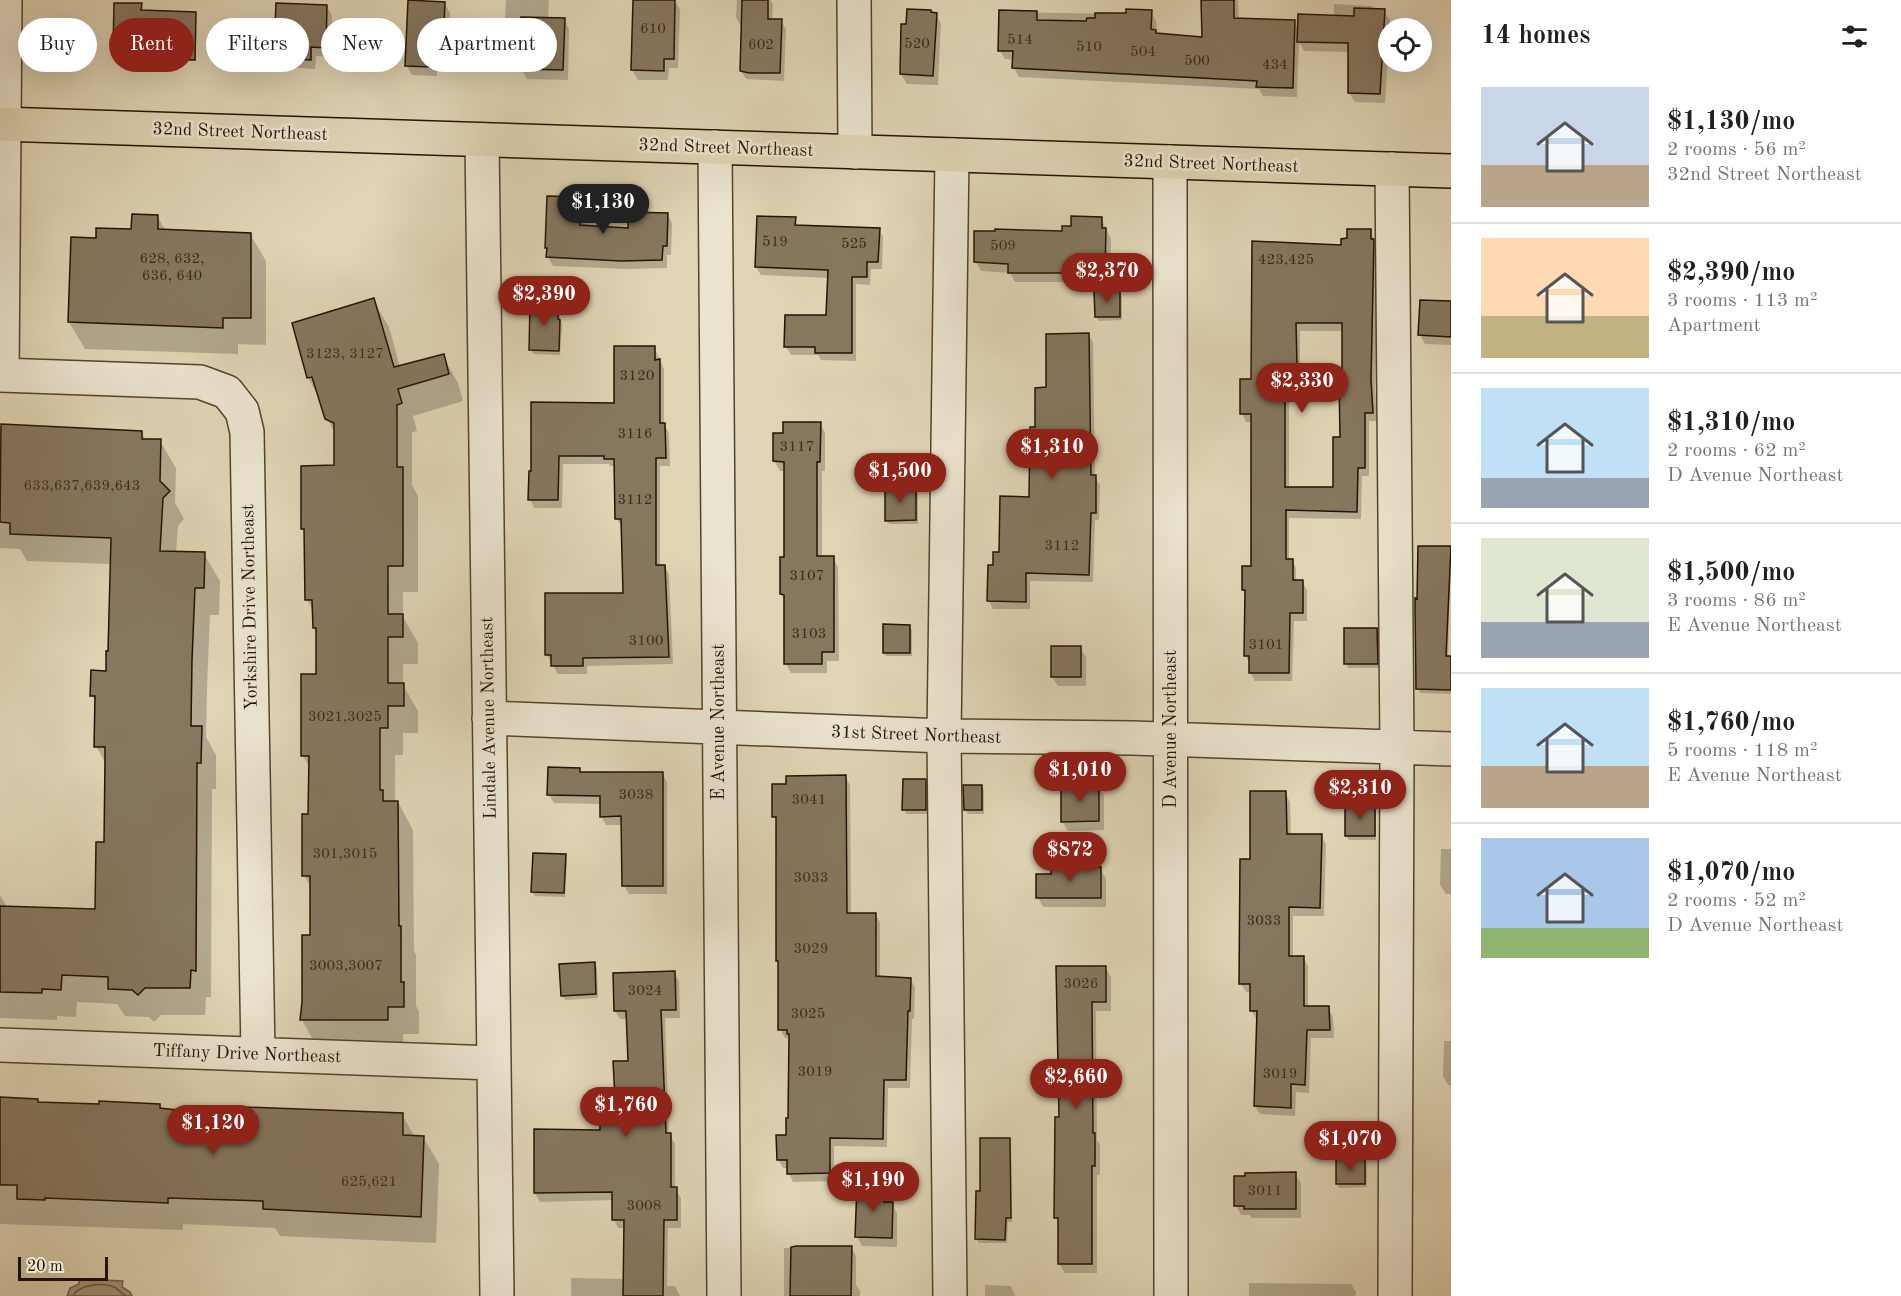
<!DOCTYPE html>
<html lang="en">
<head>
<meta charset="utf-8">
<style>
	body { margin:0; font-family:"Old Standard TT",serif; background:#f2f2f2; color:#202124; height:100vh; display:flex; flex-direction:column; font-size:22px; white-space:nowrap }
	* { box-sizing:border-box; margin:0 }
	p { font-size:20px; color:#757577 }
	.icon { flex:none; width:33px; height:33px; fill:none; stroke:currentColor; stroke-width:2; stroke-linecap:round; stroke-linejoin:round }
	.map { position:relative; flex:1; overflow:hidden }
	.details { display:flex; flex-direction:column; background:#fff; width:450px }
	.details>* { flex:none }
	.banner { position:absolute; left:18px; top:18px; width:570px; height:54px; display:flex; gap:12px }
	.tools { position:absolute; left:1378px; top:18px; display:grid; gap:12px }
	.tools a { display:grid; place-items:center; width:54px; height:54px; border-radius:50%; background:#fff; box-shadow:0 6px 24px #0002; font-size:30px }
	.scale { position:absolute; left:18px; bottom:15px; width:90px; box-sizing:border-box; padding-left:6px; border:3px solid #251302; border-top:0; font-size:16px; line-height:21px; white-space:nowrap; color:#251302; -webkit-text-stroke:4px #eae3ce; paint-order:stroke }
	.price { position:absolute; translate:-50% -51px; padding:0 14px; border-radius:21px; background:#8f2418; color:#fff; font-size:20px; line-height:39px; filter:drop-shadow(0 2px 3px #0008) }
	.price::after { content:''; position:absolute; left:50%; top:36px; width:18px; height:14px; margin-left:-9px; background:inherit; clip-path:polygon(0 0,100% 0,50% 100%) }
	.price.selected { background:#222; color:#fff }
	ul { padding:0; list-style:none }
	li { display:flex; align-items:center; gap:18px; height:150px; padding:0 30px }
	li+li { border-top:2px solid #e0e0e0 }
	li span { display:grid; place-items:center; flex:none; width:168px; height:120px; border-radius:0px; color:#555 }
	li>.icon { margin-inline-start:auto }
	span .icon { width:72px; height:72px; fill:#fffc; stroke-width:1 }
	li b { font-size:26px }
	h2 { display:flex; justify-content:space-between; align-items:center; height:72px; padding:0 30px; font-size:26px }
	.tag { padding:0 21px; border-radius:27px; background:#fff; box-shadow:0 6px 24px #0002; font-size:21px; line-height:54px }
	.tag.selected { background:#8f2418; color:#fff }
	main { display:flex; flex:1; min-height:0 }
	.map>svg:first-child { display:block }
	.water { fill:#a09277; stroke:#6f5f48; stroke-width:1.5 }
	.shadow { fill:#0003; fill-rule:evenodd }
	.lines { fill:none; stroke-linecap:round; stroke-linejoin:round }
	.shore { stroke:#62523c; stroke-width:1.5 }
	.building { fill:#86775f; stroke:#251302; stroke-width:1.5; fill-rule:evenodd }
	.minor-casing { stroke:#54432e; stroke-width:36 }
	.major-casing { stroke:#251302; stroke-width:36 }
	.minor { stroke:#eae3ce; stroke-width:33 }
	.major { stroke:#dfd4b4; stroke-width:33 }
	.labels { text-anchor:middle; dominant-baseline:central; stroke-width:5; stroke-linejoin:round; paint-order:stroke }
	.number-label { font-size:15px; fill:#3d2c19 }
	.street-label { font-size:18px; fill:#251302; stroke:#eae3ce }
</style>
</head>
<body>
<main>
<div class="map">
<svg width="1451" height="1296" viewBox="0 0 1451 1296">
	<rect width="100%" height="100%" fill="#dfd4b4"/>
	<filter id="stains"><feTurbulence type="fractalNoise" baseFrequency=".00333" numOctaves="4"/><feColorMatrix values="0 0 0 0 .2 0 0 0 0 .09 0 0 0 0 .02 0 0 0 .5 -.17"/></filter>
	<radialGradient id="worn" r=".72"><stop offset=".6" stop-color="#630" stop-opacity="0"/><stop offset="1" stop-color="#630" stop-opacity=".3"/></radialGradient>
	<path class="water" d="M79,1279L123,1281L122,1287L130,1292L132,1296H67L70,1288L79,1284Z"/>
	<path class="shadow" d="M506,0H549L548,19H564L569,29L568,80L527,79L521,69L523,28H511L505,18Z
		M634,0H675L680,10L678,68H669L668,80H638L632,70Z
		M737,0H770L773,5L772,21H781L786,29L784,81L746,79L741,71V26L736,17Z
		M1202,0H1238L1239,20L1294,22L1299,30L1334,17V4L1372,6L1374,10L1384,11L1390,20L1385,103L1355,102L1349,93V52L1304,51L1299,42L1297,97L1263,96L1259,89L1019,77L1014,68V60L1005,59L1000,50L1001,12L1128,14L1151,12L1156,21L1157,34L1203,39Z
		M444,3L450,13L449,27H454L459,36L458,71L437,70V76L412,75L407,66Z
		M141,5L145,12L177,23V68H122L117,59Z
		M327,6L332,16L330,57L316,56L315,69L287,67L275,45Z
		M936,14L941,24L938,85L907,84L901,74Z
		M581,198L586,207L585,227L629,230L667,214L672,223L671,255H667V268L627,269L553,266L548,257L546,247Z
		M157,216L166,231L250,234L266,261V345L238,344V354L85,349L69,322L98,240L133,230Z
		M758,217L795,219L799,227L879,230L883,237L882,269H871L870,285L856,284V361L821,360L818,355H791L786,347L828,316L830,278L761,275L756,267Z
		M1101,218L1111,239L1110,282H1015L1010,273L981,271L975,261L997,233L1064,232Z
		M1370,231L1378,248L1375,389L1377,421H1369V476H1362L1361,519L1289,518V560H1292L1296,568V582H1302L1307,590V621H1294L1292,681H1255L1250,672V664L1245,655L1246,595L1243,590L1252,568V422H1246L1242,413L1253,380L1343,247ZM1300,331H1344L1342,439L1334,489H1289V372L1300,371Z
		M1119,292L1122,297V320L1099,321L1096,317Z
		M373,300L389,327L400,367L443,356L458,383L463,401L413,416L417,431L412,432V485L418,496V592H403V617L418,643V664H403V685L418,711V733H403V755H395V802H398L413,830L414,951L416,955V1006L419,1011V1034H403V1047H317L302,1020L311,936V888L304,875L309,815L310,768L303,756L318,676V634L314,627V612L307,600L306,534L303,529L336,467L335,433L327,418L321,400L308,378Z
		M1451,303V345L1425,344L1420,335Z
		M557,305L562,325L560,355L533,354L531,349Z
		M1089,335L1093,343L1095,477L1100,485L1099,520H1095L1093,582L1030,581V609H993L989,601L994,567L1030,498L1037,429L1047,389Z
		M654,347L664,369V425L669,433L670,466H660V566H664L669,574L673,664L587,666V674H558L547,655L624,594L622,527L617,519L616,466H610L609,464H563L562,508H534L530,499V472L616,404Z
		M820,423L825,433V471H822V557H833L838,567L839,661H827V673H791L786,664V602L782,594L785,559V471H780L774,461L784,435Z
		M0,428L141,432L146,440L160,441L176,468L175,503L184,519L178,526L176,553L204,554L220,581L219,615H210L207,688L206,737L216,755V789H212L211,997H206L205,1015H161L154,1022L149,1017L125,1016L117,1004L77,1002L76,1017L57,1016V1020L0,1018V895L7,907L97,911L106,844L107,766L96,746V704L92,695L108,672L112,564L27,561L20,549L0,548Z
		M915,489L918,494V524H889L887,520Z
		M1419,547L1451,548L1448,658H1451V694L1420,693L1418,688Z
		M909,626L912,630V656H886L884,652Z
		M1346,630H1376L1379,634V668H1348L1346,664Z
		M1080,648L1086,657V686H1058L1052,677Z
		M579,769L582,774H662L667,782V894H629L624,886L623,825H606L601,816V804L554,803L549,795Z
		M845,777L850,785L851,915L875,914L880,922V978L910,979L915,987L914,1019H912L910,1088H888L887,1147L834,1146V1181L793,1182L789,1173V1168H783L778,1159L788,1137L790,1119V1038H785L780,1029V965L777,961V823L774,817L787,785Z
		M925,781L927,785L928,814H906L904,809Z
		M981,786L984,790V814H968L965,809Z
		M1098,786L1104,795V830L1068,831L1062,821Z
		M1285,793L1290,802L1291,836H1321L1326,844L1324,916H1293V957H1303L1308,966V1008H1328L1333,1017L1334,1038H1311L1309,1093L1296,1092L1295,1116L1260,1114L1255,1106L1258,1019H1256L1251,1010V992H1246L1241,984L1252,861Z
		M1374,807L1376,812V840H1349L1346,836Z
		M1441,849H1451V894H1446L1440,885Z
		M565,855L567,860L565,897L535,896L532,891Z
		M1100,869L1106,878V907H1043L1038,897L1053,875L1063,872Z
		M594,964L597,968L598,998L565,1000L562,995Z
		M1057,967H1105L1111,977V1011H1096L1097,1140L1100,1144V1175H1097V1273H1065L1059,1263V1224L1056,1217L1060,1118Z
		M674,972L679,981L680,1018H665L669,1135L675,1143V1188L681,1198V1228H668L667,1286H675L680,1296H571V1278L625,1279V1228H618L614,1220L613,1200L540,1202L535,1193V1130L601,1131L617,1117L629,1062L628,1019H620L615,1011Z
		M1444,1041H1451V1085H1448L1443,1076Z
		M0,1098L37,1100L39,1104L160,1105L163,1110L191,1125L402,1115L415,1137H423L439,1164L436,1243L280,1236L275,1228L183,1224V1230L0,1224Z
		M1009,1140L1011,1144L1012,1222H1008L1007,1243H979L976,1239L982,1193Z
		M1365,1160L1367,1164V1187L1339,1188L1337,1184Z
		M1295,1174L1301,1183V1218H1251L1250,1215H1241L1236,1206Z
		M884,1187L889,1197V1204H892L897,1213V1247L862,1246L857,1237Z
		M851,1247L856,1256V1285L860,1291V1296H784V1248Z
		M1249,1283L1351,1284L1356,1292L1355,1296H1249Z
		M985,1285L1011,1286L1015,1296H985Z"/>
	<g class="lines">
		<path class="shore" d="M73,1296C78,1285 102,1282 114,1287C117,1288 122,1294 126,1296"/>
	</g>
	<path class="building" d="M408,0L445,2L444,25H455L453,62L432,61V67L405,66Z
		M633,0H675L674,59H664V71L631,70Z
		M742,0H768V19H782L780,73H749L740,71Z
		M1201,0H1234V18L1295,20L1293,88L1256,87L1257,81L1012,68L1013,51H998L999,10L1037,11V20L1086,21L1087,18H1095V13H1126V9L1152,10L1151,29L1156,30V33L1202,37Z
		M114,3H142L141,10L196,12L195,60L115,59V50H113Z
		M276,3L327,5L326,48L311,47V60L280,58L281,46H274Z
		M1354,8L1385,9L1380,94L1348,93V43L1297,42L1298,14L1354,16Z
		M907,9L931,10V12L937,13L933,76L900,74L901,24H906Z
		M521,17L565,18L563,70L520,69Z
		M547,196L582,197L580,225L628,228V212L668,213L667,246H663L662,260L621,261L546,257L547,248H545Z
		M132,214L158,215V229L251,233V318H223V328L68,322L71,237L96,238V228L131,229Z
		M757,216L796,217L795,225L880,228L878,262H867V277H852V353H815V347H784L785,315H826L828,270L755,267Z
		M1071,216L1102,217V228H1106L1105,273H1008V264L974,262V231H995V229L1062,231V226H1071Z
		M1347,229H1371V239H1374L1371,380L1373,413H1365V468H1358L1357,512L1286,510V559H1293V580H1303V613H1290L1289,673H1249V656H1244L1245,590H1242V566H1251V414H1240V379H1251L1252,241L1341,245V239L1347,238ZM1296,323H1342V381H1339L1340,437H1333V487H1285V364H1297Z
		M1094,291H1120V317H1095Z
		M374,298L394,367L444,354L449,374L398,389L402,403L397,405V467H403V566H388V614H403V637H388V683H404V706H388V728H380V790H383V801H398L399,926H401V982H404V1007H388V1020H300L302,1002V935H310V876H302V814H308L309,756H301V674H316V628H313L312,600H305L304,529H301V466L334,465V423L325,419L312,377L307,378L292,323Z
		M1420,300L1451,301V337L1418,335Z
		M530,302L558,304V319L560,320L559,351L529,350Z
		M1089,333L1091,475H1096V513H1091L1089,575L1026,573V602L987,601L988,565H993V552H999L1000,496L1029,497L1030,427H1035V388L1046,387V334Z
		M614,346H655V360L660,359V423H665L666,458H656V565H665L669,657L583,658V666H551V655H545V593H623L621,519H615L614,459H604V456H559L558,500H528L529,471H531V402L614,403Z
		M783,422H821L820,462H817V556H834V652H822V664H784V595L780,594V557H784V462L773,461V433H783Z
		M1,424L142,431V439H161L160,481L170,491L163,498L160,551L205,552L204,588H195L192,660L191,726H202L201,763H197L196,971L191,970L190,988H145L138,995L132,990L108,989V977L62,975L61,990L42,989V993L0,992V906L95,909L96,842H104L105,761V747H94L95,696H90L91,670L106,671V651H108L111,538L10,534V523L0,522Z
		M885,488H916V520L885,521Z
		M1418,546H1451L1446,656H1451V690L1416,689L1415,608V598L1417,599Z
		M883,624L910,625V653H883Z
		M1344,628H1377L1378,664H1344Z
		M1051,646H1081V677H1051Z
		M548,767L580,768V772H663V886H622L621,816L600,817V796L547,795Z
		M846,775L847,913H876V976L911,978L910,1011H908L906,1080H884L883,1139L830,1138V1173L787,1174V1160H777L776,1135H786V1118H788L789,1034H787V1030H778V961H776V817H772V784H786V776Z
		M903,779H926V810H902Z
		M1099,784V821L1061,822V785Z
		M963,785H982V810H964Z
		M1250,791H1286L1287,834H1322L1320,908L1289,907V956H1304V1006H1329L1330,1030H1307L1305,1085L1291,1084V1108L1254,1106L1257,1011H1250V984H1239L1240,859H1250Z
		M1345,806H1375V836H1345Z
		M533,853L566,854L564,893L531,892Z
		M1062,867H1101V898H1036V874H1051V870H1062Z
		M595,962L596,994L561,996L559,964Z
		M1056,966H1106V1002H1092L1093,1133H1095V1166H1092V1264H1058V1218H1054L1055,1117H1059Z
		M675,971L676,1010H661L666,1133H671V1187H677V1220H664L663,1296H623L624,1220H612V1192L534,1193V1129L600,1130V1119L616,1116L613,1061H628L626,1011H614L613,973Z
		M0,1097L38,1099V1102L99,1104V1101L160,1104V1108L177,1110L191,1123L200,1114L218,1115L219,1106L403,1113V1135L424,1136L421,1217L263,1209V1201L168,1198V1203L45,1198V1200L17,1199V1185H0Z
		M980,1138H1010L1011,1218H1006L1005,1240L975,1239L976,1191H980Z
		M1336,1159H1365V1184H1336Z
		M1296,1172V1209H1244V1206H1234V1176H1245V1173Z
		M857,1185L884,1186V1202H893L892,1238L855,1237Z
		M796,1246H852L851,1296H790L791,1247Z"/>
	<g class="lines">
		<g class="minor-casing">
			<path id="minor" d="M854,0L855,152
				M482,140L497,1296
				M715,147L724,1296
				M1170,162L1171,1296
				M1392,169L1397,747L1395,1296
				M0,375L200,382L227,392L242,411L247,432L258,1054
				M2,375L5,0
				M489,718L944,736L1132,738L1451,749
				M0,1045L494,1063
				M950,1296L944,736L952,155"/>
		</g>
		<g class="major-casing">
			<path id="major" d="M0,124L1451,171"/>
		</g>
		<use href="#minor" class="minor"/>
		<use href="#major" class="major"/>
	</g>
	<g class="labels">
		<g class="number-label">
			<text x="653" y="29">610</text>
			<text x="1020" y="40">514</text>
			<text x="917" y="44">520</text>
			<text x="761" y="45">602</text>
			<text x="1089" y="47">510</text>
			<text x="1143" y="52">504</text>
			<text x="1197" y="61">500</text>
			<text x="1275" y="65">434</text>
			<text x="775" y="242">519</text>
			<text x="854" y="244">525</text>
			<text x="1003" y="246">509</text>
			<text x="172" y="259">628, 632,<tspan x="172" dy="17">636, 640</tspan></text>
			<text x="1286" y="260">423,425</text>
			<text x="345" y="354">3123, 3127</text>
			<text x="637" y="376">3120</text>
			<text x="635" y="434">3116</text>
			<text x="797" y="447">3117</text>
			<text x="82" y="486">633,637,639,643</text>
			<text x="635" y="500">3112</text>
			<text x="1062" y="546">3112</text>
			<text x="807" y="576">3107</text>
			<text x="809" y="634">3103</text>
			<text x="646" y="641">3100</text>
			<text x="1266" y="645">3101</text>
			<text x="345" y="717">3021,3025</text>
			<text x="636" y="795">3038</text>
			<text x="809" y="800">3041</text>
			<text x="345" y="854">301,3015</text>
			<text x="811" y="878">3033</text>
			<text x="1264" y="921">3033</text>
			<text x="811" y="949">3029</text>
			<text x="346" y="966">3003,3007</text>
			<text x="1081" y="984">3026</text>
			<text x="645" y="991">3024</text>
			<text x="808" y="1014">3025</text>
			<text x="815" y="1072">3019</text>
			<text x="1280" y="1074">3019</text>
			<text x="369" y="1182">625,621</text>
			<text x="1265" y="1191">3011</text>
			<text x="644" y="1206">3008</text>
		</g>
		<g class="street-label">
			<text transform="translate(240 132) rotate(2)">32nd Street Northeast</text>
			<text transform="translate(726 148) rotate(2)">32nd Street Northeast</text>
			<text transform="translate(1211 164) rotate(2)">32nd Street Northeast</text>
			<text transform="translate(250 607) rotate(-91)">Yorkshire Drive Northeast</text>
			<text transform="translate(489 718) rotate(-91)">Lindale Avenue Northeast</text>
			<text transform="translate(719 722) rotate(-90)">E Avenue Northeast</text>
			<text transform="translate(1171 729) rotate(-90)">D Avenue Northeast</text>
			<text transform="translate(916 735) rotate(2)">31st Street Northeast</text>
			<text transform="translate(247 1054) rotate(2)">Tiffany Drive Northeast</text>
		</g>
	</g>
	<rect width="100%" height="100%" filter="url(#stains)"/>
	<rect width="100%" height="100%" fill="url(#worn)"/>
</svg>
<div class="tools">
<a><svg class="icon" aria-label="locate" viewBox="0 0 24 24"><circle cx="12" cy="12" r="6"/><path d="M12 2v4M12 18v4M2 12h4M18 12h4"/></svg></a>
</div>
<div class="scale">20 m</div>
<b class="price selected" style="left:603px;top:235px">$1,130</b>
<b class="price" style="left:1107px;top:304px">$2,370</b>
<b class="price" style="left:544px;top:327px">$2,390</b>
<b class="price" style="left:1302px;top:414px">$2,330</b>
<b class="price" style="left:1052px;top:480px">$1,310</b>
<b class="price" style="left:900px;top:504px">$1,500</b>
<b class="price" style="left:1080px;top:803px">$1,010</b>
<b class="price" style="left:1360px;top:821px">$2,310</b>
<b class="price" style="left:1070px;top:883px">$872</b>
<b class="price" style="left:1076px;top:1110px">$2,660</b>
<b class="price" style="left:626px;top:1138px">$1,760</b>
<b class="price" style="left:213px;top:1156px">$1,120</b>
<b class="price" style="left:1350px;top:1172px">$1,070</b>
<b class="price" style="left:873px;top:1213px">$1,190</b>
<div class="banner">
<a class="tag">Buy</a>
<a class="tag selected">Rent</a>
<a class="tag">Filters</a>
<a class="tag">New</a>
<a class="tag">Apartment</a>
</div>
</div>
<section class="details">
<h2>14 homes<svg class="icon" aria-label="filters" viewBox="0 0 24 24"><path d="M4 7h16M4 17h16"/><circle cx="9" cy="7" r="2"/><circle cx="15" cy="17" r="2"/></svg></h2>
<ul>
<li><span style="background:linear-gradient(#c9d6e8 65%,#b9a48a 0)"><svg class="icon" aria-label="home" viewBox="0 0 24 24"><path d="M3 11l9-7 9 7M6 9v11h12V9"/></svg></span><div><b>$1,130/mo</b><p>2 rooms · 56 m²</p><p>32nd Street Northeast</p></div></li>
<li><span style="background:linear-gradient(#ffd9b3 65%,#c2b280 0)"><svg class="icon" aria-label="home" viewBox="0 0 24 24"><path d="M3 11l9-7 9 7M6 9v11h12V9"/></svg></span><div><b>$2,390/mo</b><p>3 rooms · 113 m²</p><p>Apartment</p></div></li>
<li><span style="background:linear-gradient(#bfe0f5 75%,#9aa5b1 0)"><svg class="icon" aria-label="home" viewBox="0 0 24 24"><path d="M3 11l9-7 9 7M6 9v11h12V9"/></svg></span><div><b>$1,310/mo</b><p>2 rooms · 62 m²</p><p>D Avenue Northeast</p></div></li>
<li><span style="background:linear-gradient(#dfe7d0 70%,#9aa5b1 0)"><svg class="icon" aria-label="home" viewBox="0 0 24 24"><path d="M3 11l9-7 9 7M6 9v11h12V9"/></svg></span><div><b>$1,500/mo</b><p>3 rooms · 86 m²</p><p>E Avenue Northeast</p></div></li>
<li><span style="background:linear-gradient(#bfe0f5 65%,#b9a48a 0)"><svg class="icon" aria-label="home" viewBox="0 0 24 24"><path d="M3 11l9-7 9 7M6 9v11h12V9"/></svg></span><div><b>$1,760/mo</b><p>5 rooms · 118 m²</p><p>E Avenue Northeast</p></div></li>
<li><span style="background:linear-gradient(#a9c7e8 75%,#8fb573 0)"><svg class="icon" aria-label="home" viewBox="0 0 24 24"><path d="M3 11l9-7 9 7M6 9v11h12V9"/></svg></span><div><b>$1,070/mo</b><p>2 rooms · 52 m²</p><p>D Avenue Northeast</p></div></li>
</ul>
</section>
</main>
</body>
</html>
